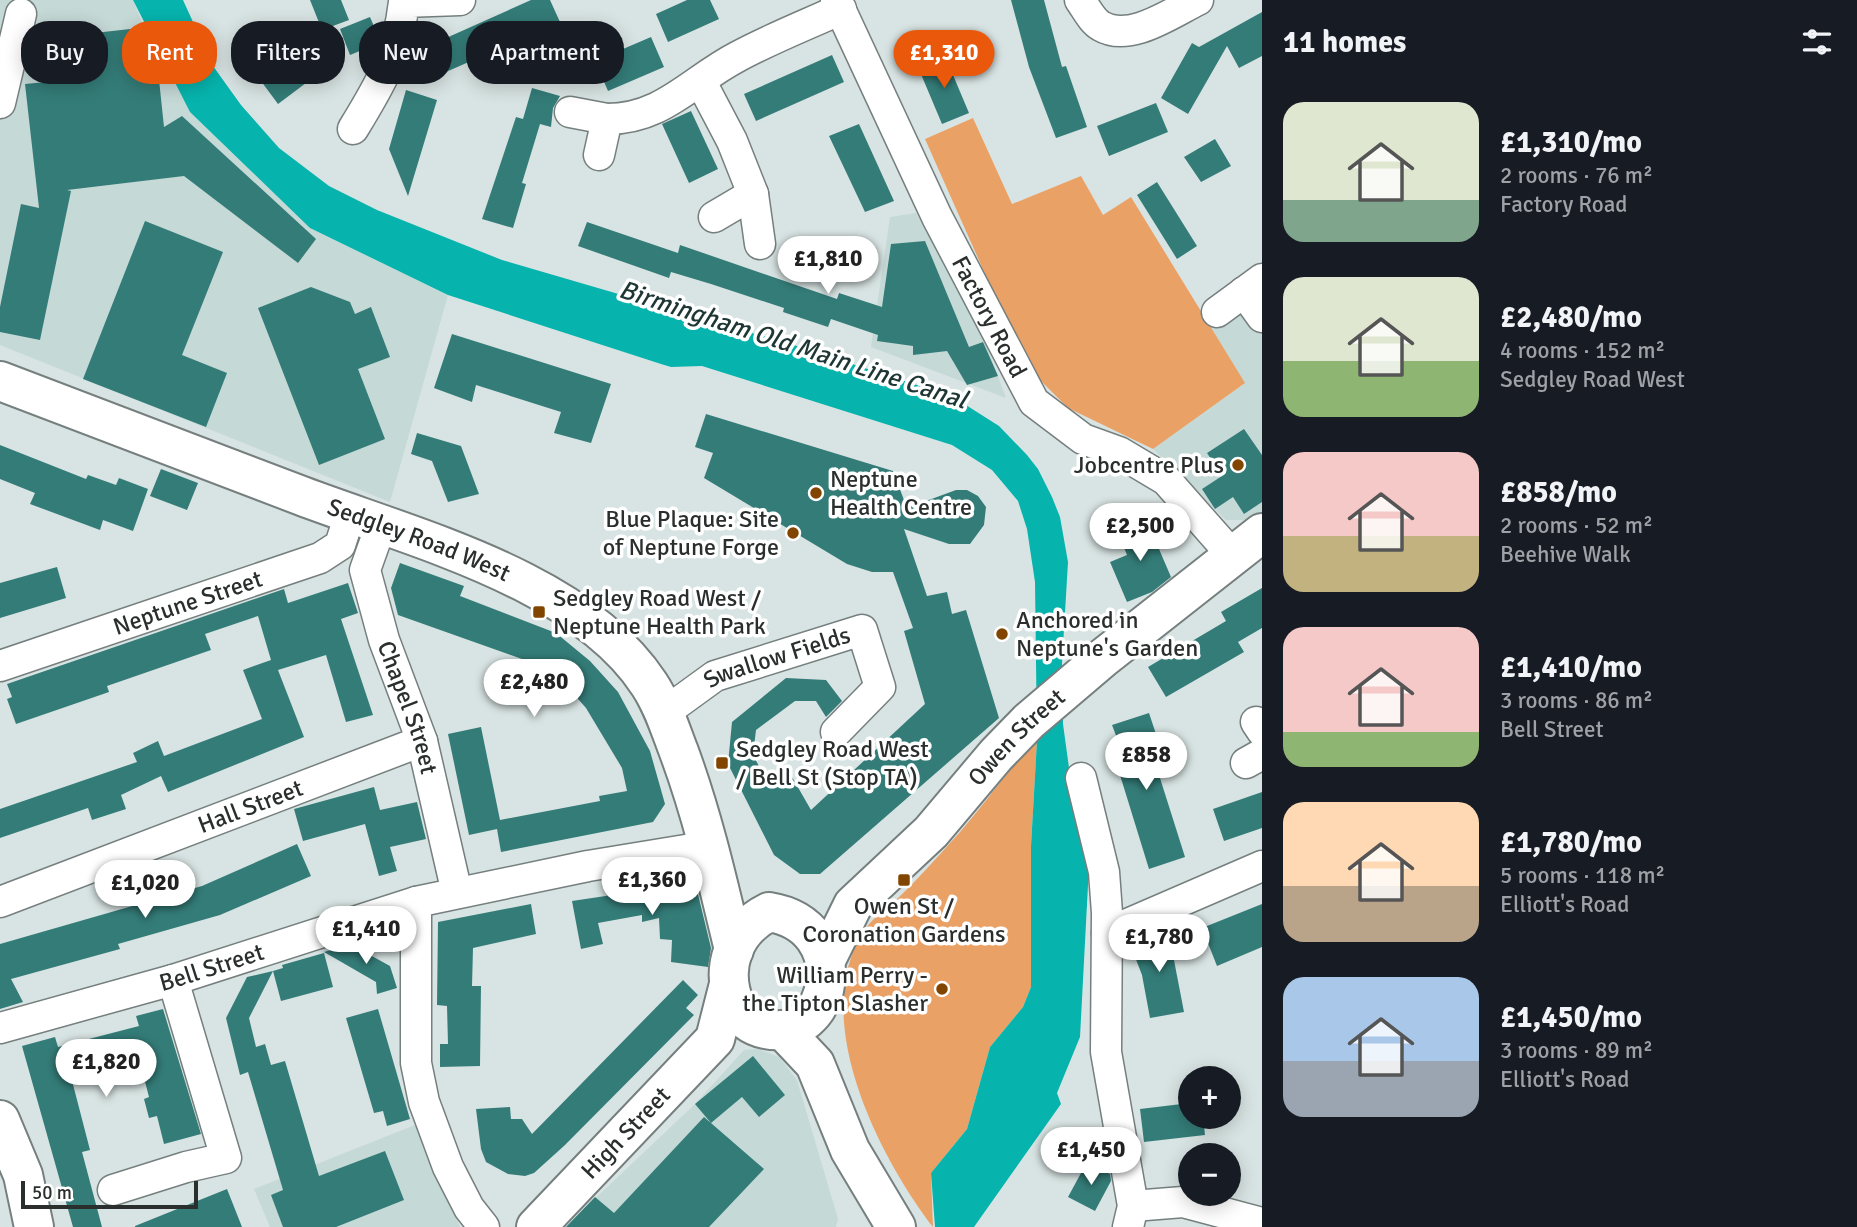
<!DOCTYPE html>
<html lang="en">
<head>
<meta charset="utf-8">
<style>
	body { margin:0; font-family:Signika,sans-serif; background:#20242c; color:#f1f3f6; height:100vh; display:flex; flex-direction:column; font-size:26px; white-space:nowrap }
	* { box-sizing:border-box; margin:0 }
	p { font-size:23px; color:#9ea1a6 }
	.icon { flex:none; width:38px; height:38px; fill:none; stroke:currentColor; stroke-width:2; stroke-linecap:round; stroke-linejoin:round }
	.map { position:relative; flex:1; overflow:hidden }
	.drawer { display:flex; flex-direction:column; background:#171b24; width:595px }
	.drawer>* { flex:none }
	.hud { position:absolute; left:21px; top:21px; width:665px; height:63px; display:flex; gap:14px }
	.tools { position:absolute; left:1178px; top:1066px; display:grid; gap:14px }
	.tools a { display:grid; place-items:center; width:63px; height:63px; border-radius:50%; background:#171b24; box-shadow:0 4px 18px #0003; font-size:35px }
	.scale { position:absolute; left:21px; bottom:18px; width:177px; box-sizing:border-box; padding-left:7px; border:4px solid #2a2f2e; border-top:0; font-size:19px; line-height:24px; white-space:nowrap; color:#2a2f2e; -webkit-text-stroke:5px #fff; paint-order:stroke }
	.price { position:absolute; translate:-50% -60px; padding:0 16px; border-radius:24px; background:#fff; color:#222; font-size:23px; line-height:46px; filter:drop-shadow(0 2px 4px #0008) }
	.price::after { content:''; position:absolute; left:50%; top:42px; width:21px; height:16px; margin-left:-10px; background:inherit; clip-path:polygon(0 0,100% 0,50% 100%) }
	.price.current { background:#ea580c; color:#fff }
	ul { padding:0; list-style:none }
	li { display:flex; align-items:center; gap:21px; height:175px; padding:0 21px }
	li span { display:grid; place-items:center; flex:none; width:196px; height:140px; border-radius:21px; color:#555 }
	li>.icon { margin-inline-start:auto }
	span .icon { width:84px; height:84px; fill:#fffc; stroke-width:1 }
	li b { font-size:30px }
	h2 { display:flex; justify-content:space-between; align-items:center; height:84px; padding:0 21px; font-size:30px }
	.tag { padding:0 24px; border-radius:28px; background:#171b24; box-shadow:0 4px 18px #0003; font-size:24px; line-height:63px }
	.tag.current { background:#ea580c; color:#fff }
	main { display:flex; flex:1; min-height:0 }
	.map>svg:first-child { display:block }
	.built { fill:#c5d9d7 }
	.green { fill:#eaa166 }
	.water { fill:#06b4ad }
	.building { fill:#347c78 }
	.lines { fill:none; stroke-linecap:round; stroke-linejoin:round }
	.minor-casing { stroke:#757f7e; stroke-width:33 }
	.major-casing { stroke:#757f7e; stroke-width:42 }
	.minor { stroke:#fff; stroke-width:30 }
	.major { stroke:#fff; stroke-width:38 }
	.poi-dot { fill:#814500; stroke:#fff; stroke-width:2.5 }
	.labels { text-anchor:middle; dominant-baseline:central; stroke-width:7; stroke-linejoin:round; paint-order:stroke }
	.street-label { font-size:24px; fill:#2a2f2e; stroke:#fff }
	.poi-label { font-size:24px; fill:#2a2f2e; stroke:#fff; text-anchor:start }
	.water-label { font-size:26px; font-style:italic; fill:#1e3634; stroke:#fff }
</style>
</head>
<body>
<main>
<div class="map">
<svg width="1262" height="1227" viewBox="0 0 1262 1227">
	<rect width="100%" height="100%" fill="#d8e4e3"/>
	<path class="built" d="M0,0H133L143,25L310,228L448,295L390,502L0,345Z
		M916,213L985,341L1006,398L871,347L890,217Z
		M1240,307L1262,327V513L1248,520H1226L1153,449L1244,384L1208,329Z
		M758,1049L779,1057L797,1080L838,1219L836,1227H565L695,1104L744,1050Z
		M420,1123L460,1227H270L254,1189Z"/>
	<path class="green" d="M973,118L1012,204L1081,176L1103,215L1131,197L1245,383L1153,449L1068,408L1026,366L925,139Z
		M1037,741L1031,846V987L1023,1007L990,1047L967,1129L931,1173L933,1227C878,1155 807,1016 865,929C873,918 886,909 896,900C915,882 933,862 951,842C981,810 1005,772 1037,741Z"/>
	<path class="water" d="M133,0H183L213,66L241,105L279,148L329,186L377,210L502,260L797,346L926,388L958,400L999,426L1027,455L1038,469L1052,497L1060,517L1068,562L1062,663L1063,724L1076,819L1089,866L1080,1037L1057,1093L1061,1104L974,1227H935L931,1173L967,1129L990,1047L1023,1007L1031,987V846L1037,741L1035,582L1027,529L1018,501L992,470L952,445L702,366L671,367L661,364L448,295L310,228L190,112Z"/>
	<path class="building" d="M310,0H341L349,20L322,30Z
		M531,0H550L560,22L439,75L426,47Z
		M687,0H710L719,19L668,42L656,14Z
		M1011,0H1044L1062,67L1066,66L1087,127L1056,138L1029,67Z
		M1262,12V56L1239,68L1227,46L1188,114L1161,98L1192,43L1199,47Z
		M370,17L379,38L377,44L350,55L340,29Z
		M139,28L143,72L158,70L164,127L182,116L316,239L298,263L184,176L67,190L71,191L40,340L0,332V307L21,204L39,208L25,84L46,82L41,39Z
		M651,37L664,67L608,91L595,61Z
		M298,48L318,74L278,104L258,77Z
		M832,55L844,82L756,121L744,94Z
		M945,56L969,113L942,124L918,67Z
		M532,88L560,96L553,108L551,127L540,124L522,183L526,184L513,228L482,219L516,117L523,119Z
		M406,90L437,100L408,196L389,149Z
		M1156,103L1168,132L1109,156L1097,126Z
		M691,111L718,169L689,183L662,124Z
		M859,124L894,201L865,212L829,136Z
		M1215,139L1231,166L1201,182L1184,157Z
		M1157,182L1197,246L1177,259L1137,195Z
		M145,221L223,252L182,355L227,373L206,427L83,379Z
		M587,222L678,253L680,245L837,299L839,293L882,307L891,244L925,241L969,347L983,342L998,376L967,385L947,351L913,355V346L877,341L878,335L831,319L828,327L783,312L784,308L711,284L671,272L669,278L578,246Z
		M311,287L350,302L355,314L371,307L390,357L358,369L385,439L319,465L258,308Z
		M452,334L611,384L591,443L554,433L561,412L476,385L472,402L434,388Z
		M706,414L893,471L907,508L956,490H967L978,496L986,507L984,525L970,544H949L904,529L927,596L947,592L952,614L966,610L999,718L820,874H800L774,855L728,764L732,722L786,678L826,680L842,701L826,717L816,701H795L756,730L753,755L767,781L788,770L811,810L925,704L904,631L913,628L893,572H872L847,564L704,478L713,453L695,447Z
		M1244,429L1262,455V502L1244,514L1233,497L1215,509L1202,489L1222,476L1207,453Z
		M417,433L461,446L479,494L448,502L432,461L411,454Z
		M0,445L86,479L88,475L116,485L119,478L148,489L133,531L103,520L100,530L30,504L35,493L0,479Z
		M161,469L198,483L187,510L150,496Z
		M1147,521L1171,577L1152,592L1127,602L1110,562L1127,555L1118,533Z
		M400,563L464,586L460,596L556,633L590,661L618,692L650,751L665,804L653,822L501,852L497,829L469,835L448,734L481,727L500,820L600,801L599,796L627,791L622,768L586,708L564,683L533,663L398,615L391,588Z
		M57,567L66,598L0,618V583Z
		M348,583L358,613L341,619L373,715L346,722L326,655L278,670L304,737L168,792L161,776L121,795L126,809L92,820L88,808L0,838V809L137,762L133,753L158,741L164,756L262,719L243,670L271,660L258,616L205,634L211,650L107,686L109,692L16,724L7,699L12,697L7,684L284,589L288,603Z
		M1262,588V628L1238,642L1244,652L1166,697L1148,667L1226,621L1221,612Z
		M1149,713L1156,734L1147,737L1185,857L1149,869L1112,749L1120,746L1112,725Z
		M374,787L380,810L417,802L426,839L390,847L397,871L379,876L365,824L303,841L294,809Z
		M1262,792V828L1224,841L1213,809Z
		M297,844L311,876L220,915L118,944L120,949L11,979L23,1002L0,1009V944L202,886Z
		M672,880L688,881L696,886L711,948L708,967L671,962L672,940L660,939L659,918L642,922V915L598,923L603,944L581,949L572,901L619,894L617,887Z
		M531,904L536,934L473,948L472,986H481L480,1066L440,1067V1044H448L447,1006L437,1005L438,922Z
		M1262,904V947L1217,966L1202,928Z
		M1167,929L1177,953L1173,955L1184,1012L1150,1018L1142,975L1130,944Z
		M350,944L390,966L397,988L377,994L376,982L324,952Z
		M324,953L333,987L281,1001L273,971L283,968L282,965Z
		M273,971L249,1018L256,1047L265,1044L271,1065L285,1061L319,1176L385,1151L404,1200L336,1227H283L271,1195L283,1190L248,1072L240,1075L226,1018L247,977Z
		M683,980L698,995L686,1008L694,1015L565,1145L534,1173L525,1176L508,1174L486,1162L481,1149L476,1109L510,1107L511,1119H522L532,1134Z
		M163,1009L201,1134L164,1144L157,1116L149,1118L144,1099L149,1097L137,1051L69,1069L90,1150L82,1152L102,1227H73L22,1046L55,1037L58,1047L139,1026L136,1016Z
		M378,1009L410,1119L387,1126L383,1111L374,1113L346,1018Z
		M753,1056L785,1095L759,1117L742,1097L711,1123L695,1104Z
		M1190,1103V1116H1203L1205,1135L1144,1142L1140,1109Z
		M704,1117L764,1169L709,1227H566L595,1197L614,1213Z
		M1087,1162L1110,1174L1111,1181L1095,1211L1068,1197Z
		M227,1189L242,1227H135V1226Z"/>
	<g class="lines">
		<g class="minor-casing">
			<g id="minor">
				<path id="s1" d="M836,0L937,217L1034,402L1083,439L1119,452L1166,480L1233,556"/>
				<path d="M1080,0C1086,8 1092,21 1101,26C1130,43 1171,13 1198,0"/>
				<path d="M701,82L732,141L753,194L760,244"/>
				<path d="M0,103L21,14"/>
				<path d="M570,112L607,119"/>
				<path d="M353,129C380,85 398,55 404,2L460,0"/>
				<path d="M599,155L607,119C663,119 691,81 737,57C770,39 806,25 841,9"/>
				<path d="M714,217L753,194"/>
				<path d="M1244,292L1262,317"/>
				<path d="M1217,312L1262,279"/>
				<path id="s2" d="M381,525L365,570L384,640L422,741L457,893"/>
				<path id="s3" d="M0,666L320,558L340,545L350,514"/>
				<path id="s4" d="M664,713L715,676L862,630L880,687L836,732"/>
				<path d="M1256,722L1262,731"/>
				<path d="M1246,763L1262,754"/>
				<path d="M1081,778L1104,872L1107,913L1106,1052L1133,1206L1128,1227"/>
				<path id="s5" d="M0,902L422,741"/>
				<path d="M416,902V1063L424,1102L448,1167L469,1208L484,1227"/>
				<path d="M1107,933L1262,866"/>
				<path id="s6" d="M0,1028L173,980L416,902L588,866L710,846"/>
				<path d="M113,1190L186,1167L226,1158L173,980"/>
				<path d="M1133,1206L1183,1202L1262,1223"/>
			</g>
		</g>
		<g class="major-casing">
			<g id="major">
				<path id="s7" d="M0,381C100,420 201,458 302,496C413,538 581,580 649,684C663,705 670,729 679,752C703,817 718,883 734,950"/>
				<path d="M769,912C856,926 834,1044 765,1029C752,1026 742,1019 736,1007C719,969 733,930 769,912Z"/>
				<path id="s8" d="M826,960L853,905L931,832L996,755L1029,721L1103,658L1262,533"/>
				<path d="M783,1030L815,1064L850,1150L896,1227"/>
				<path d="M0,1120L23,1175L34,1227"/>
				<path id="s9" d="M536,1227L715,1039L729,984"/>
			</g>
		</g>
		<use href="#minor" class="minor"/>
		<use href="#major" class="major"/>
	</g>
	<g class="poi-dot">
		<circle cx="1238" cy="465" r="7"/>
		<circle cx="816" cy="493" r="7"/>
		<circle cx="793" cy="533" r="7"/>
		<rect x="532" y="605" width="14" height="14" rx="3.5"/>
		<circle cx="1002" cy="634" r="7"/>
		<rect x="715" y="756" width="14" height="14" rx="3.5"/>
		<rect x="897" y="873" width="14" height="14" rx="3.5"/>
		<circle cx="942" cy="989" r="7"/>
	</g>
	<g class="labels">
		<g class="street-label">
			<text stroke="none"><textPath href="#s1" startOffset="352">Factory Road</textPath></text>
			<text stroke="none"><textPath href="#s7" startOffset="448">Sedgley Road West</textPath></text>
			<text stroke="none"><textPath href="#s3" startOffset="198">Neptune Street</textPath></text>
			<text stroke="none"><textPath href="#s4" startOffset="128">Swallow Fields</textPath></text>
			<text stroke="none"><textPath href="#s2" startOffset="192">Chapel Street</textPath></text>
			<text stroke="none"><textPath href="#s8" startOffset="296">Owen Street</textPath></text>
			<text stroke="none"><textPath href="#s5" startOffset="268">Hall Street</textPath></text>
			<text stroke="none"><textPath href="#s6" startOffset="220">Bell Street</textPath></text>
			<text stroke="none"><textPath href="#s9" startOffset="130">High Street</textPath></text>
		</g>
		<g class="poi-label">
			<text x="1224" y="465" text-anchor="end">Jobcentre Plus</text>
			<text x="830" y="479">Neptune<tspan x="830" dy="28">Health Centre</tspan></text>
			<text x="779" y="519" text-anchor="end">Blue Plaque: Site<tspan x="779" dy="28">of Neptune Forge</tspan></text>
			<text x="553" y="598">Sedgley Road West /<tspan x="553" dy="28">Neptune Health Park</tspan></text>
			<text x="1016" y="620">Anchored in<tspan x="1016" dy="28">Neptune's Garden</tspan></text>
			<text x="736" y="749">Sedgley Road West<tspan x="736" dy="28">/ Bell St (Stop TA)</tspan></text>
			<text x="904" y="906" text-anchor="middle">Owen St /<tspan x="904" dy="28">Coronation Gardens</tspan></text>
			<text x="928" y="975" text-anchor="end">William Perry -<tspan x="928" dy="28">the Tipton Slasher</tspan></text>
		</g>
		<g class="water-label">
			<text transform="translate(793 345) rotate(18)">Birmingham Old Main Line Canal</text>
		</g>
	</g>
</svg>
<div class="tools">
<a>+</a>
<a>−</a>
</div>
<div class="scale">50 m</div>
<b class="price current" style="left:944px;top:90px">£1,310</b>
<b class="price" style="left:828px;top:296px">£1,810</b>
<b class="price" style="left:1140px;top:563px">£2,500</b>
<b class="price" style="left:534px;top:719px">£2,480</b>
<b class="price" style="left:1146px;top:792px">£858</b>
<b class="price" style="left:652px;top:917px">£1,360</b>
<b class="price" style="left:145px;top:920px">£1,020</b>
<b class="price" style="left:366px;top:966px">£1,410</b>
<b class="price" style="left:1159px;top:974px">£1,780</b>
<b class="price" style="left:106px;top:1099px">£1,820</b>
<b class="price" style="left:1091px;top:1187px">£1,450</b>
<div class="hud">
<a class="tag">Buy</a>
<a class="tag current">Rent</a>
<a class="tag">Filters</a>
<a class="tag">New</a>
<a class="tag">Apartment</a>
</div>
</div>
<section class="drawer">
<h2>11 homes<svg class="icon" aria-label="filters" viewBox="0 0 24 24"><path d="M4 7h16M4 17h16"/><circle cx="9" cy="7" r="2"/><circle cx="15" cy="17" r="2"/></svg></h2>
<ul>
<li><span style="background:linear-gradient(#dfe7d0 70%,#7fa58c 0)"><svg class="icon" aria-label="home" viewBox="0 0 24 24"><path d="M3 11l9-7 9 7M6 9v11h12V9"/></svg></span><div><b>£1,310/mo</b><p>2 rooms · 76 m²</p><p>Factory Road</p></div></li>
<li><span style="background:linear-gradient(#dfe7d0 60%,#8fb573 0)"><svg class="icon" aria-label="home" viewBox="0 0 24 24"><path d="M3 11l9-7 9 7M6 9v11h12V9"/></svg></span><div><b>£2,480/mo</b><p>4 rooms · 152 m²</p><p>Sedgley Road West</p></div></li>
<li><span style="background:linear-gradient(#f6c9c9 60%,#c2b280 0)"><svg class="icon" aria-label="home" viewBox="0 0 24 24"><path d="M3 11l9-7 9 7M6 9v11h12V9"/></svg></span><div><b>£858/mo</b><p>2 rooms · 52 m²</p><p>Beehive Walk</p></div></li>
<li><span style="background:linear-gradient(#f6c9c9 75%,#8fb573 0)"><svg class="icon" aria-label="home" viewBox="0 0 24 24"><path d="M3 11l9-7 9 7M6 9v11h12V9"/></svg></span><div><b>£1,410/mo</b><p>3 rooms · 86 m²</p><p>Bell Street</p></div></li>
<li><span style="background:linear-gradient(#ffd9b3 60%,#b9a48a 0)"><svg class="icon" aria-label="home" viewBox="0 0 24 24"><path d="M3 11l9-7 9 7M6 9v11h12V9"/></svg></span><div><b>£1,780/mo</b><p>5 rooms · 118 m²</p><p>Elliott's Road</p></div></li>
<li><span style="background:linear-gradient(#a9c7e8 60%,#9aa5b1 0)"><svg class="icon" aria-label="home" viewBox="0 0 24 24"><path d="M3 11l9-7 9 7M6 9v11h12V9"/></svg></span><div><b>£1,450/mo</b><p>3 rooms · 89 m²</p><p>Elliott's Road</p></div></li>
</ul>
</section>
</main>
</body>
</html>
